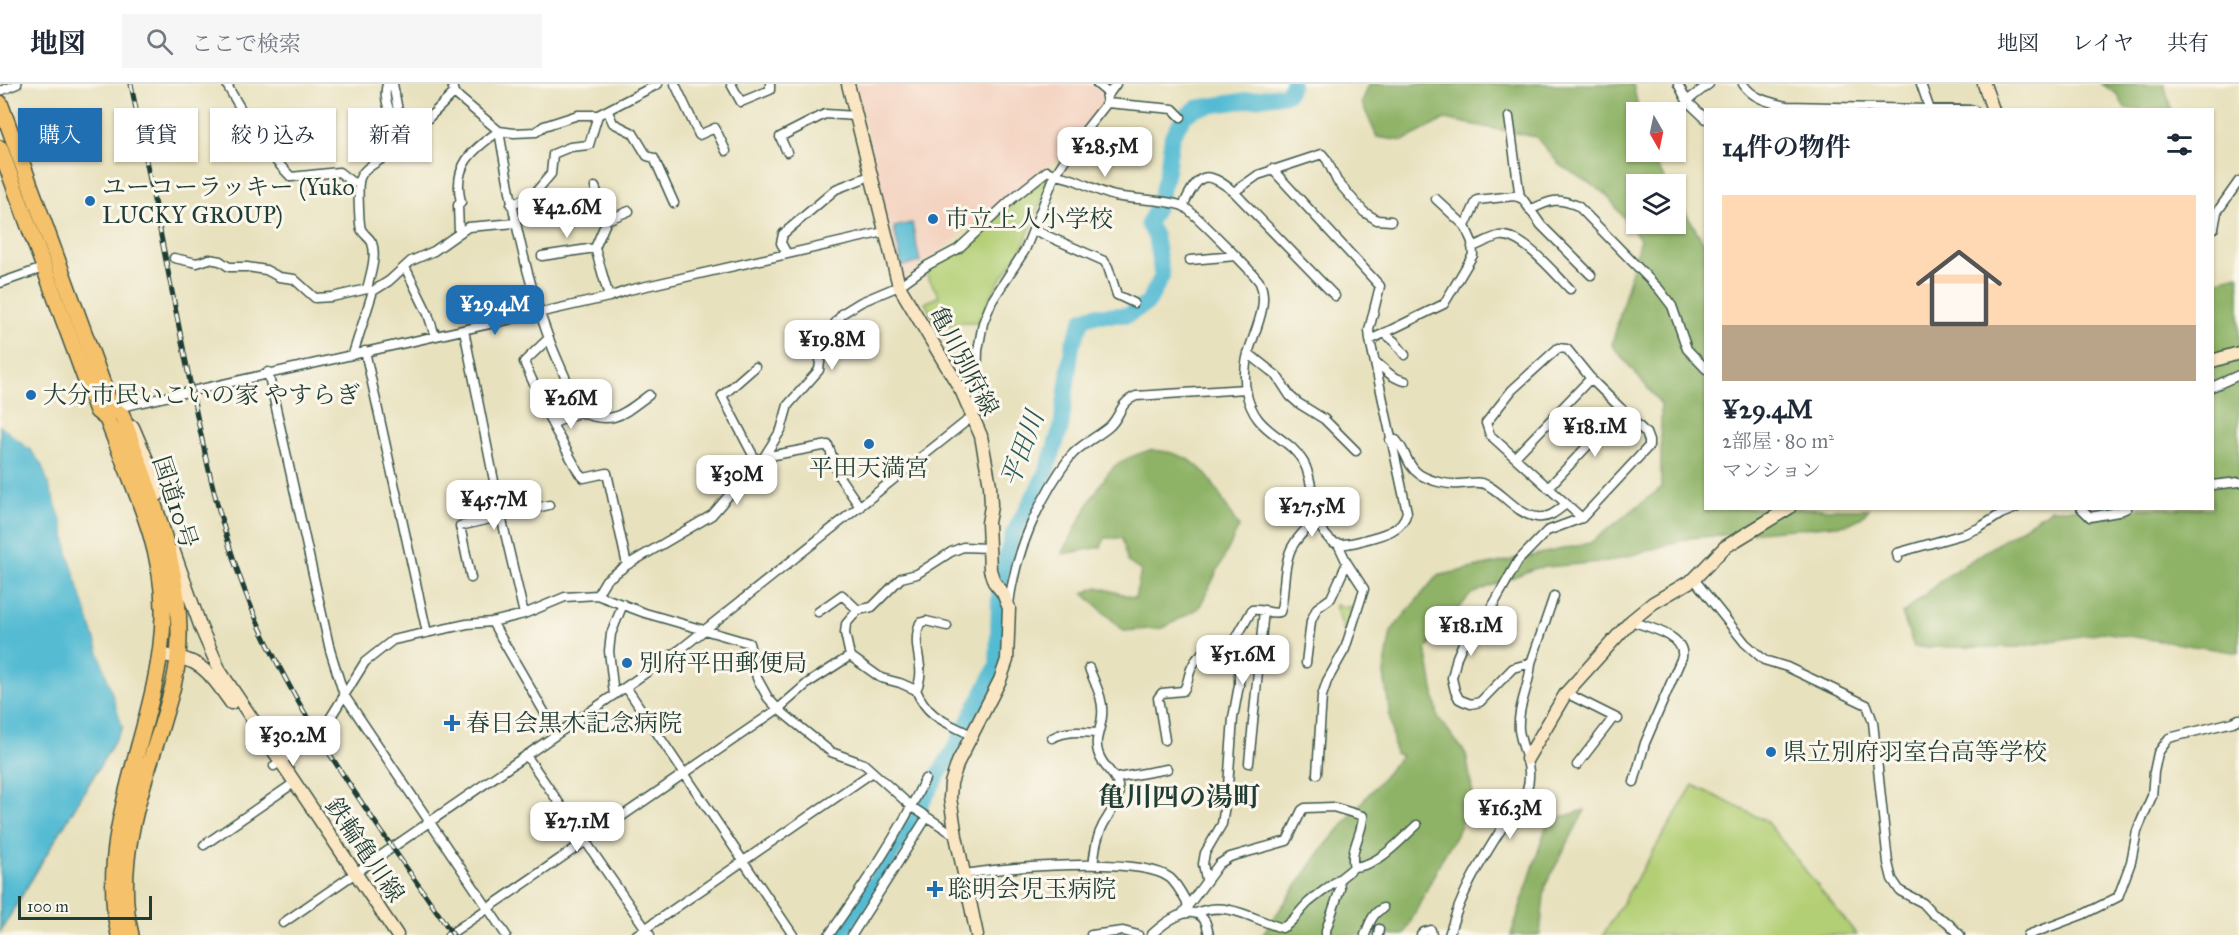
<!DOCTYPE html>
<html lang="ja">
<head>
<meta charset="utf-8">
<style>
	body { margin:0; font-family:"IM FELL Great Primer","Noto Serif JP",serif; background:#f6f6f7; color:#1f2937; height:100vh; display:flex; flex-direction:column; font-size:22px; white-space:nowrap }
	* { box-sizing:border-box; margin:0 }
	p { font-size:20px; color:#747a83 }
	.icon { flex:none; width:33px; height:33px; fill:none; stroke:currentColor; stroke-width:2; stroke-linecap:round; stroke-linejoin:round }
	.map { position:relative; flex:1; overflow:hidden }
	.drawer { position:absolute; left:1704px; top:24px; width:510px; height:402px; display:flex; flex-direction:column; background:#fff; border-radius:0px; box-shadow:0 2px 4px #0004 }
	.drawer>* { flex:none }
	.hud { position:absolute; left:18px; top:24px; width:570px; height:54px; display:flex; gap:12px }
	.needle { width:39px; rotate:171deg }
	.buttons { position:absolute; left:1626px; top:18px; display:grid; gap:12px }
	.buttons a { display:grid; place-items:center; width:60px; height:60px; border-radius:0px; background:#fff; box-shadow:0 2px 4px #0004; font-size:30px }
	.scale { position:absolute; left:18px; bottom:15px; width:134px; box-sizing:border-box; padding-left:6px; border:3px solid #1f3d34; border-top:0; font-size:16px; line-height:21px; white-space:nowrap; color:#1f3d34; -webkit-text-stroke:4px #fbf7ec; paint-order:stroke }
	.price { position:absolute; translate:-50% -51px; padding:0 14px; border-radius:12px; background:#fff; color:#222; font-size:20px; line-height:39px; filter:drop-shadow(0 2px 3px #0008) }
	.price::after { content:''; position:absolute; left:50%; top:36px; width:18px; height:14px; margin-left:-9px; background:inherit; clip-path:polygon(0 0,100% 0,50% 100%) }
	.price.selected { background:#1f6fb2; color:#fff }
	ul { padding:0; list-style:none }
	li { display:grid; align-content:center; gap:12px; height:318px; padding:0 18px }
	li+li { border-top:2px solid #e0e1e3 }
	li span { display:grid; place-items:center; height:186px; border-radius:0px; color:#555 }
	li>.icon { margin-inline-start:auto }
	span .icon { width:108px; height:108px; fill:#fffc; stroke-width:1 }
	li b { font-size:26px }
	h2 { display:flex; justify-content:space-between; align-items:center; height:72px; padding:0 18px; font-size:26px }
	.pill { padding:0 21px; border-radius:0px; background:#fff; box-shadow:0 2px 4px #0004; font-size:21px; line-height:54px }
	.pill.selected { background:#1f6fb2; color:#fff }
	header { display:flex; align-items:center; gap:36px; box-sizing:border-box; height:84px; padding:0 30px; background:#fff; border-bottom:2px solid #e0e1e3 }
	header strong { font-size:28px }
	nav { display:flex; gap:33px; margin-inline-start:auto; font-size:21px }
	.search { width:420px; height:54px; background:#f6f6f7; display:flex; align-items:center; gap:15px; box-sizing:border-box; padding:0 21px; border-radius:0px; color:#747a83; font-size:22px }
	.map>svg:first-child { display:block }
	.built { fill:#f4d3c1 }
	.green { fill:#b3cf75; stroke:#698654; stroke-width:1.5 }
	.forest { fill:#8eb266; stroke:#56784d; stroke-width:1.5 }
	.water { fill:#55bbd3; stroke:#3a7c84; stroke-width:1.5 }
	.pier { fill:#e8e1be }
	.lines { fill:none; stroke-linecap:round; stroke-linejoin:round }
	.river { stroke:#55bbd3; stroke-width:16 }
	.street-casing { stroke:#3d5649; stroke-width:11 }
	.secondary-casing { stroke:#3d5649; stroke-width:15 }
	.highway-casing { stroke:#3d5649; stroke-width:18 }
	.street { stroke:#fff; stroke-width:8 }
	.secondary { stroke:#fbe6c4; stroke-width:12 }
	.highway { stroke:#f5c16b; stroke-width:15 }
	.rail-casing { stroke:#1f3d34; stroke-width:5 }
	.rail { stroke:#fbf7ec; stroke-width:3; stroke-dasharray:9; stroke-linecap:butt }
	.poi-dot { fill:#1f6fb2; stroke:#fbf7ec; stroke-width:2 }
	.labels { text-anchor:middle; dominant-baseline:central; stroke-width:6; stroke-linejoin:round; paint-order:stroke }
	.poi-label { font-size:24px; fill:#1f3d34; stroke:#fbf7ec; text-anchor:start }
	.street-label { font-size:24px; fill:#1f3d34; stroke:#fbf7ec }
	.water-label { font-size:26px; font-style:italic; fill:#2c5c5c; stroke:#fbf7ec }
	.quarter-label { font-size:27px; font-weight:bold; fill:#1f3d34; stroke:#fbf7ec }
</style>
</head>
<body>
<header>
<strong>地図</strong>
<div class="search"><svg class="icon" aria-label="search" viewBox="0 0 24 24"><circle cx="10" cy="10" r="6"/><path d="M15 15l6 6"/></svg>ここで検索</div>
<nav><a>地図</a><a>レイヤ</a><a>共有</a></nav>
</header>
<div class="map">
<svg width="2239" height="851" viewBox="0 0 2239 851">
	<rect width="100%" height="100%" fill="#fbf7ec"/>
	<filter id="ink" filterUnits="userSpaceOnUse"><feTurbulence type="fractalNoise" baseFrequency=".0167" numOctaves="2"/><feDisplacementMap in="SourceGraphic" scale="12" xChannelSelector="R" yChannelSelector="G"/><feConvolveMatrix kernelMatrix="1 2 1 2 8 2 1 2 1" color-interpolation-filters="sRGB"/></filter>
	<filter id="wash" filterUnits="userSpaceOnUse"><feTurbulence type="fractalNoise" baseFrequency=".008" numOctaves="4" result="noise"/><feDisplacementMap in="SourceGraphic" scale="24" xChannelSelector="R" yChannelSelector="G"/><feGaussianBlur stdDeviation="1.35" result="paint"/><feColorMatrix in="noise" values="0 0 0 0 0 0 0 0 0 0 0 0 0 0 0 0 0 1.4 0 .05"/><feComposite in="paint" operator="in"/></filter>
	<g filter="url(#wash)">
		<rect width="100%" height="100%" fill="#e8e1be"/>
		<path class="built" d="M856,0H1091L1106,14L1059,73L901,197Z"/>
		<path class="green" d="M1047,90L1051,93L1022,165L998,199L978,238H961L934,246L930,239L934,236L925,219L939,212L924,186L981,148Z
			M1335,521L1347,524L1348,522L1352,523L1345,550Z
			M1693,701L1766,737L1857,851H1603Z"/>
		<path class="forest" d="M1369,0H1633L1639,28H1636V68H1648L1668,100H1636V140H1676V113L1705,161L1706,424L1869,425L1861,434L1848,440L1690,454L1611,477L1536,484L1471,510L1426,565L1438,633L1466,670L1473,711L1459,746L1443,773L1404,851H1262L1320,768L1401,672L1395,669L1384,589L1391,547L1437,492L1590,459L1661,404V320L1612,261L1640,155L1605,109L1560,81L1536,53L1445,35L1403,57L1377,53L1362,19Z
			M2102,0H2164L2171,25H2125L2118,11Z
			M2239,191V569L2102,548L2018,563H1914L1902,530L1944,494L2051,425L2212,424L2213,197Z
			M1150,366C1206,368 1212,402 1239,443L1199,524L1163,544L1124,547L1083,509L1098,503L1135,514L1141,487L1128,478L1122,454H1105L1101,463L1062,470C1074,449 1099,395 1116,381C1127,373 1138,370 1150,366Z
			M1585,726L1545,802L1540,851H1511L1548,737Z"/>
		<path class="water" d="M912,139L920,178L902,182L894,143Z
			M0,341L31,366L42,380L64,443L69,471L123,643L0,848Z"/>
		<path class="pier" d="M0,338L33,364L45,379L67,442L72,470L125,640L123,643L69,471L64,443L42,380L31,366L0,341Z"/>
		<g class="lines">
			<path class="river" d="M840,851L875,798L955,663L997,582L999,513L1002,486L1013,450L1046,389L1061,343L1072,262L1083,235L1094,231H1128L1148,219L1162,192L1155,152L1148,140L1159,119L1167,87L1172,52L1183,34L1196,24L1287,10L1292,0"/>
		</g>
	</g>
	<g filter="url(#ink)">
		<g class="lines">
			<g class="street-casing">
				<path id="street" d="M229,0L228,3L249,39L267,49L274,57L276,77L291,93L339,88L352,98L359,99
					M393,0L404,58
					M452,0L454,9L499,47C511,116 523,186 548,252C557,277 570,302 580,328C613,342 623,330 649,311
					M675,0L699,51L715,44L726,67
					M731,0L741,18L770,6V0
					M1097,0L1109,10
					M1678,0L1687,17L1706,35
					M1743,0C1753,15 1769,18 1786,22L1974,26
					M1921,0L1930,26
					M0,7L17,0
					M1687,17L1709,0
					M1107,19L1173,25L1181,33
					M608,28L613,39L633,49L647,72L654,74L674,119
					M1509,33L1520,114
					M375,61L391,62L404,58L454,9
					M787,68L780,53L825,30L856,32
					M595,103L607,136L595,164L609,213
					M1234,108L1258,91L1322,70L1327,76L1337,97L1364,128L1377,136L1391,137
					M534,110L551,117L570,120
					M511,121L534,110L551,90L553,70L570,63L589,61L598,31
					M1183,122C1198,90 1205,84 1234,108L1335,212
					M1530,126C1550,116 1558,113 1578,122L1659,205L1672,222L1687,265L1706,285
					M607,136L629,127
					M1465,142L1477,116L1514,112L1522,114L1541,141L1591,191
					M2214,144L2217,128L2239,97
					M1034,146L1104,177L1108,183L1117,211L1134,219
					M459,148L458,121L461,118C452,82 472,66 499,47L514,49L536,48L544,42L578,31H598L658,0
					M1472,163C1481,160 1490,154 1499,152C1521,148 1555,190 1570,205
					M787,170L781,159L783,150L836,105L870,92
					M542,172L595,164
					M174,174L197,179L209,175L220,177L229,183H247L266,186L279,193L294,195L315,214L332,213L367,205
					M1190,176L1236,172
					M405,183L428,230L435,252
					M0,199L43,184
					M373,207L389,197L411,177L434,167L468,143L516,139
					M464,246L501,432L524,530
					M1384,249L1394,257L1405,271
					M549,254L524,278L552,340L579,389L584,394L607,389L627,481
					M1370,256L1444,220L1473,171L1472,158L1465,142L1436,115
					M365,267L427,549
					M1248,269L1277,292L1290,312L1298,319L1324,335L1356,367
					M353,270L373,207L367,205C370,192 377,172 372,159C370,154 363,150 361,145C359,140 358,105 359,98C361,83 379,79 388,70C392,65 395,55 395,49C397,34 381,21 387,0
					M1375,278C1386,285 1390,294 1405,297
					M755,283L722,312L756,377
					M268,288L330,566L344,611L506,851
					M2212,303L2239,291
					M114,322L121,323L609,213L629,206L884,148
					M552,340L580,328
					M1390,356H1396C1406,367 1407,382 1419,390C1430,397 1447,401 1459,400C1469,400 1478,396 1487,401C1503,409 1518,431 1537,433C1549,435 1557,427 1566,420
					M764,373L781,346L788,321L819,286L822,262L830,246L843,229L861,218L899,202L928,181L958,165L1013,114L1047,87C1057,92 1067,93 1077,97C1089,102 1102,109 1115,112C1135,116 1165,115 1183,122C1190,125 1256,191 1260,199C1270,220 1253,250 1248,270C1245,280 1244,296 1246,306C1253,350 1288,350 1304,379C1316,401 1311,444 1333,458C1341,463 1356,458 1364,456C1381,451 1402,448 1407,428L1370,256L1369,246L1380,202L1272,85
					M1515,373L1591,294
					M2212,401L2239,398
					M1548,404L1622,325
					M2081,424L2090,433L2118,428L2127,424
					M1898,474L1897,469L1964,450L1979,444L2001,430L2016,424
					M471,494L460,442L549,421
					M1694,495L1745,559L1764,576L1787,583L1867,621L1873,638L1888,779L1892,795L1900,807L1923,819L1933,830L1947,838L1960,851
					M597,511L606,496L627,481L712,431L730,410L745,384L764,373L828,361L840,394L860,423
					M1009,520C1015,469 1039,414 1070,373C1080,360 1098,353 1110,342C1122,330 1119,319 1136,312L1246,305
					M818,528L842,511L858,526
					M1631,537C1647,543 1686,551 1682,573L1645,659L1634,698
					M492,538L557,650
					M850,572L845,549L846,540L858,526L872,523L901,494L917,490L951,468L963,463L988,464
					M1306,579L1311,537L1317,524L1331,514L1347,479
					M1531,579L1513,584L1480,618L1471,620L1463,617L1459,615L1455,607L1452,594L1457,573L1464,557L1492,523L1518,477L1547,447L1582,434L1649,362V357L1646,349L1593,297L1567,265L1558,264L1512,306L1486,339L1490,351L1582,434
					M1089,584C1095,600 1104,615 1102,632C1101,646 1094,655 1098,668C1103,687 1122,691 1118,712C1116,722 1108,732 1103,741C1096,754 1095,767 1093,781
					M626,603L793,851
					M916,606C928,583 910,565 920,539L926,537L947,542
					M1566,609L1618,635
					M614,611L609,567L611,550L623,520
					M1052,654C1067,646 1081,648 1098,649
					M1165,656L1158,614L1162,609L1183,607C1188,601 1188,592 1191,585C1199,565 1215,561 1234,558
					M526,671L650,851
					M1249,679L1264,526
					M1577,681L1614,633
					M274,682L319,652L365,578L393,556L467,540L492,538L524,530L565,513L597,511L645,529L749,559L757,594L768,614L778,625L831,668L864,680L912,723L956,752
					M1317,690L1322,612L1327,597L1345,565L1364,505L1347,479L1338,460
					M1117,694L1167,685
					M204,761L294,699
					M965,790C1004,784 1139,771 1170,794C1178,801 1183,812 1188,821
					M1206,795L1203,780L1205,769L1222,740L1228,702L1233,634L1239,601V584L1233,565L1234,558L1252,526C1262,524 1270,531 1280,528C1283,520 1283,509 1284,500C1287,463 1292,459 1317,434
					M1196,829C1227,816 1252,835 1282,844C1293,839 1299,827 1309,818C1323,806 1340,796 1354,783
					M1182,830L1219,780L1230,773L1287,757L1302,726L1305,724L1333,723L1363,732C1363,749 1349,766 1354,783C1380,781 1399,757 1417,741
					M283,839L682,564L973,332L976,324L978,266L983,239L992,217L1025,166L1055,91L1077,57L1107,19L1106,14L1116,0
					M449,851L778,625L808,599L850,572L881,594L900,599L916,606C928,634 946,638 971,651
					M636,851L873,688
					M829,851C864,801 899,750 925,695
					M852,851L927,733
					M1091,851L1123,847L1138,851
					M1151,851C1163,840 1192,816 1205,837C1207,841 1208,847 1209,851
					M1326,851V846L1340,805L1339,796
					M1365,851C1369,841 1372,829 1383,824
					M1378,851L1379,845
					M1421,851L1424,848L1431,846L1432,851
					M1449,851C1462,807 1478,782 1502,744C1510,731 1522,719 1527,705C1534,684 1522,667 1519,646C1517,623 1530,601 1531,579L1554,512
					M2028,851L2084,830L2118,813L2131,778L2137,747L2152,712L2154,688L2158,669L2169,654L2233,638L2239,635"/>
			</g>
			<g class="secondary-casing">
				<path id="secondary" d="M848,0L899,202L962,308L981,352L990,401L991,422L988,439L990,486L994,498L1003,509L1009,524L1007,576L1000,596L958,678L951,699L950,714L956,752L977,851
					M1984,0L1993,26
					M2212,277L2239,269
					M133,343L148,378L158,411
					M174,468L201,544L220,587L397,851
					M160,571C200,573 209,588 231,619
					M1527,675L1566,609L1631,537L1653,519L1694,495L1725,463L1789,424"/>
			</g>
			<g class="highway-casing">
				<path id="highway" d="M0,19L111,322L122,331C149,409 186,488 178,572C176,598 167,622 160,647C139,712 114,782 131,851
					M0,64L97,327L107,335C131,398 165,464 163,532C161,641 94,741 119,851"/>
			</g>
			<use href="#street" class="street"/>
			<use href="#secondary" class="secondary"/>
			<use href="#highway" class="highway"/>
			<g class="rail-casing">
				<path id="rail" d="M131,0C149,89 166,179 184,268C202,358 219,448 255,532C305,647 383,748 453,851"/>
			</g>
			<use href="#rail" class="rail"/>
		</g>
	</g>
	<g class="poi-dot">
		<circle cx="90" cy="117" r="6"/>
		<circle cx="933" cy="135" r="6"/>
		<circle cx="31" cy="311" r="6"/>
		<circle cx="869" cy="360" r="6"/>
		<circle cx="627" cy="579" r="6"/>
		<path d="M449 630h6v6h6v6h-6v6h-6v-6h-6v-6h6z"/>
		<circle cx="1771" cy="668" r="6"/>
		<path d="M932 796h6v6h6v6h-6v6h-6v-6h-6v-6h6z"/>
	</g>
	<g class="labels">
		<g class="poi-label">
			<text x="102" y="103">ユーコーラッキー (Yuko<tspan x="102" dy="28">LUCKY GROUP)</tspan></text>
			<text x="945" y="135">市立上人小学校</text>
			<text x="43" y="311">大分市民いこいの家 やすらぎ</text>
			<text x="869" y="384" text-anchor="middle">平田天満宮</text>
			<text x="639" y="579">別府平田郵便局</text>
			<text x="466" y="639">春日会黒木記念病院</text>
			<text x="1783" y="668">県立別府羽室台高等学校</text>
			<text x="948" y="805">聡明会児玉病院</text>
		</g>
		<g class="street-label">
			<text transform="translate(964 277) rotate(62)">亀川別府線</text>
			<text transform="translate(175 418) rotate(72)">国道10号</text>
			<text transform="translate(365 766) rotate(56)">鉄輪亀川線</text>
		</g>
		<g class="water-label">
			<text transform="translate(1022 365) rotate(-70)">平田川</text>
		</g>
		<g class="quarter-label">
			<text x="1179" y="712">亀川四の湯町</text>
		</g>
	</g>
</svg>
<div class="buttons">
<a><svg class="needle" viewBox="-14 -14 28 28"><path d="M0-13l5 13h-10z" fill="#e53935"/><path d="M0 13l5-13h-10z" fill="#747a83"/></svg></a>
<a><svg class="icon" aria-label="layers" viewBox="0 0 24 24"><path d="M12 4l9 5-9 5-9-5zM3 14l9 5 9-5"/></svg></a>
</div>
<div class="scale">100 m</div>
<b class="price" style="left:1105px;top:94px">¥28.5M</b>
<b class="price" style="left:567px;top:155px">¥42.6M</b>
<b class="price selected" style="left:495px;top:252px">¥29.4M</b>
<b class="price" style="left:832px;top:287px">¥19.8M</b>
<b class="price" style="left:571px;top:346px">¥26M</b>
<b class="price" style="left:1595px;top:374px">¥18.1M</b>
<b class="price" style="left:737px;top:422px">¥30M</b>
<b class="price" style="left:494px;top:447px">¥45.7M</b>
<b class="price" style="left:1312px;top:454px">¥27.5M</b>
<b class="price" style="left:1471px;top:573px">¥18.1M</b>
<b class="price" style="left:1243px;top:602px">¥51.6M</b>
<b class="price" style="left:293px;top:683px">¥30.2M</b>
<b class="price" style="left:1510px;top:756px">¥16.3M</b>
<b class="price" style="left:577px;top:769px">¥27.1M</b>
<div class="hud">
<a class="pill selected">購入</a>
<a class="pill">賃貸</a>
<a class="pill">絞り込み</a>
<a class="pill">新着</a>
</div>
<section class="drawer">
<h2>14件の物件<svg class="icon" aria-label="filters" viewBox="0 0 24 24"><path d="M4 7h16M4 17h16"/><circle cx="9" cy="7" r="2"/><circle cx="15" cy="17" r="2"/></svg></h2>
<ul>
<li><span style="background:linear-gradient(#ffd9b3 70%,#b9a48a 0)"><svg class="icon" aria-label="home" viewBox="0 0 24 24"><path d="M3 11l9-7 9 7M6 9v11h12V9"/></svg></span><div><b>¥29.4M</b><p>2部屋 · 80 m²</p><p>マンション</p></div></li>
</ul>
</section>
</div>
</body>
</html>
